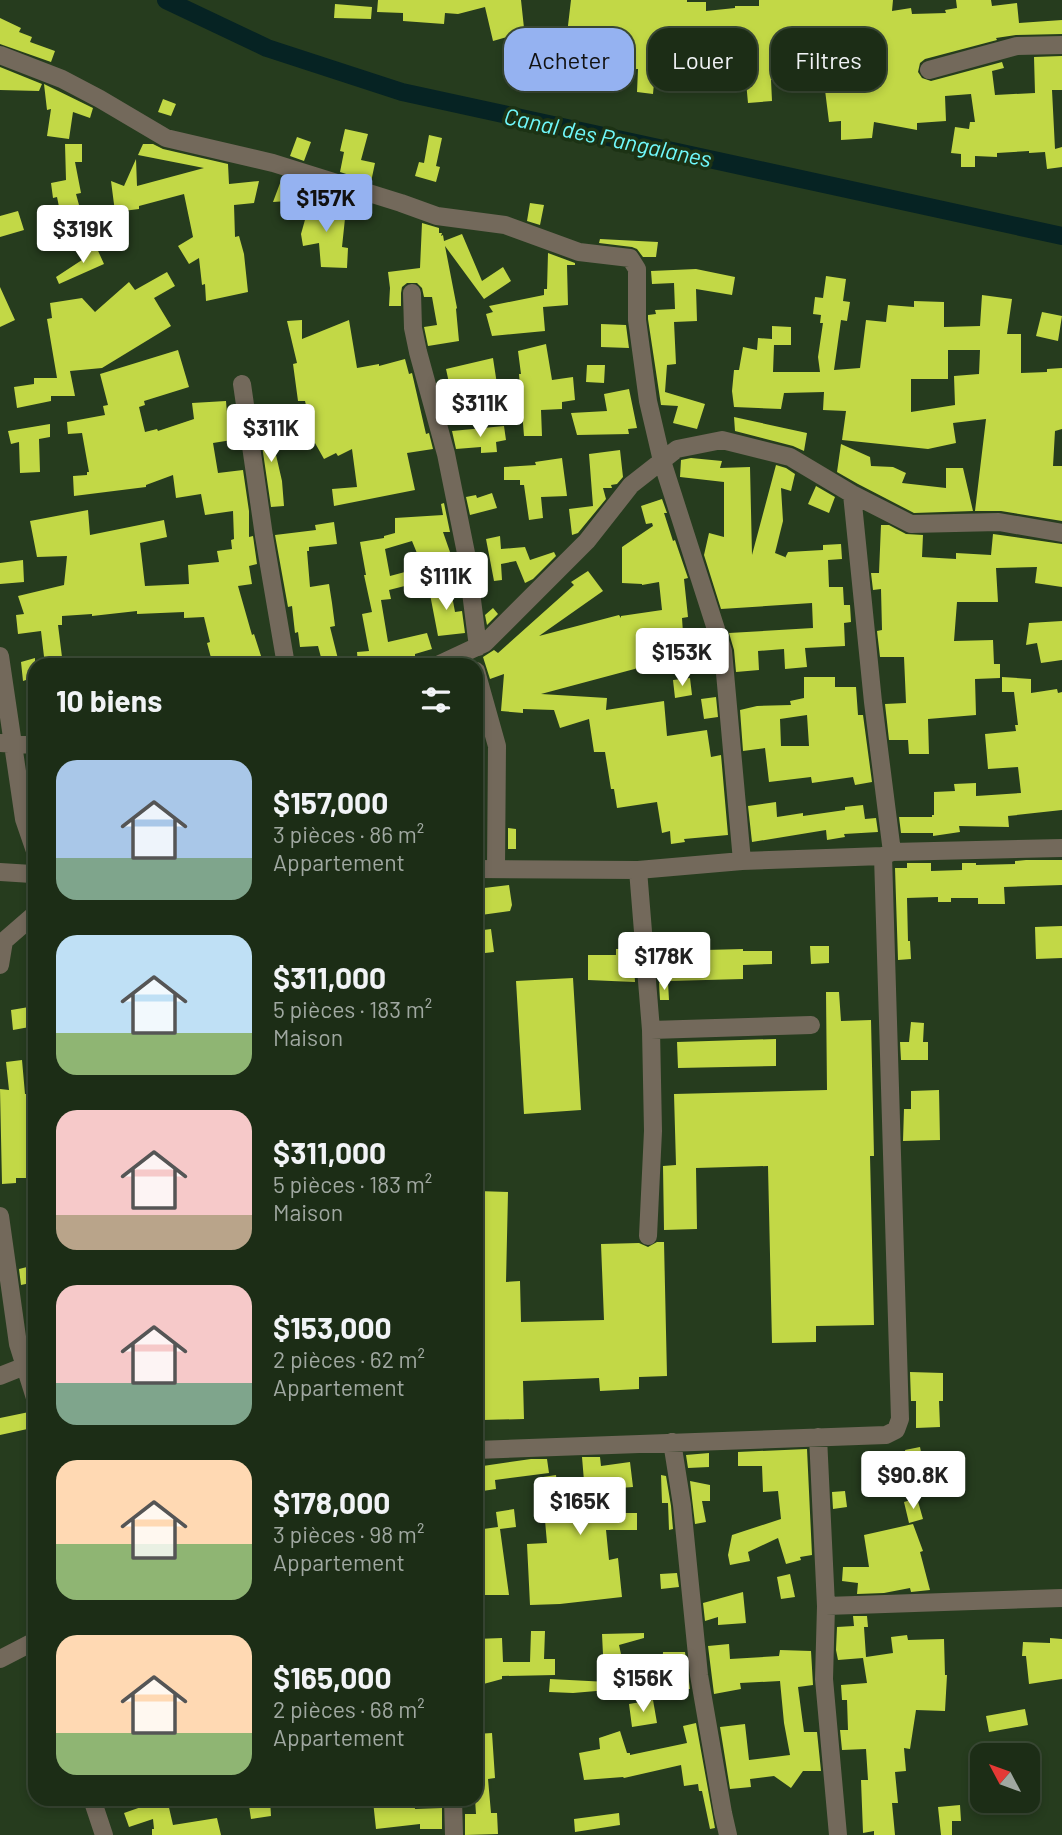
<!DOCTYPE html>
<html lang="fr">
<head>
<meta charset="utf-8">
<style>
	body { margin:0; font-family:Barlow,sans-serif; background:#293923; color:#f1f3f6; height:100vh; display:flex; flex-direction:column; font-size:26px; white-space:nowrap }
	* { box-sizing:border-box; margin:0 }
	p { font-size:23px; color:#a0a8a1 }
	.icon { flex:none; width:38px; height:38px; fill:none; stroke:currentColor; stroke-width:2; stroke-linecap:round; stroke-linejoin:round }
	.map { position:relative; flex:1; overflow:hidden }
	.side { position:absolute; left:28px; top:658px; width:455px; height:1148px; display:flex; flex-direction:column; background:#1c2d16; border-radius:21px; box-shadow:0 4px 10px #0003,0 0 0 2px #3a4935 }
	.side>* { flex:none }
	.top-card { position:absolute; left:504px; top:28px; width:452px; height:63px; display:flex; gap:14px }
	.needle { width:46px; rotate:311deg }
	.controls { position:absolute; left:970px; top:1743px; display:grid; gap:14px }
	.controls a { display:grid; place-items:center; width:70px; height:70px; border-radius:14px; background:#1c2d16; box-shadow:0 4px 10px #0003,0 0 0 2px #3a4935; font-size:35px }
	.price { position:absolute; translate:-50% -60px; padding:0 16px; border-radius:7px; background:#fff; color:#222; font-size:23px; line-height:46px; filter:drop-shadow(0 2px 4px #0008) }
	.price::after { content:''; position:absolute; left:50%; top:42px; width:21px; height:16px; margin-left:-10px; background:inherit; clip-path:polygon(0 0,100% 0,50% 100%) }
	.price.selected { background:#95b2f1; color:#111 }
	ul { padding:0; list-style:none }
	li { display:flex; align-items:center; gap:21px; height:175px; padding:0 28px }
	li span { display:grid; place-items:center; flex:none; width:196px; height:140px; border-radius:21px; color:#555 }
	li>.icon { margin-inline-start:auto }
	span .icon { width:84px; height:84px; fill:#fffc; stroke-width:1 }
	li b { font-size:30px }
	h2 { display:flex; justify-content:space-between; align-items:center; height:84px; padding:0 28px; font-size:30px }
	.tag { padding:0 24px; border-radius:21px; background:#1c2d16; box-shadow:0 4px 10px #0003,0 0 0 2px #3a4935; font-size:24px; line-height:63px }
	.tag.selected { background:#95b2f1; color:#111 }
	.map>svg:first-child { display:block }
	.lines { fill:none; stroke-linecap:round; stroke-linejoin:round }
	.canal { stroke:#062323; stroke-width:18 }
	.building { fill:#c2d846; fill-rule:evenodd }
	.minor { stroke:#73695b; stroke-width:18 }
	.labels { text-anchor:middle; dominant-baseline:central; stroke-width:7; stroke-linejoin:round; paint-order:stroke }
	.water-label { font-size:23px; font-style:italic; fill:#70f9fc; stroke:#1c3214 }
</style>
</head>
<body>
<div class="map">
<svg width="1062" height="1835" viewBox="0 0 1062 1835">
	<rect width="100%" height="100%" fill="#263c1e"/>
	<g class="lines">
		<path class="canal" d="M166,0L267,48L402,92L1062,236"/>
	</g>
	<path class="building" d="M378,0H521L524,28H530L532,47L508,48L507,37L493,41L485,7L458,14L445,13L444,24L403,21V13L377,12Z
		M571,0H687V2H706V11L735,8V6H759V0H893L892,11L911,8L912,14L946,13L945,10L957,8L956,0H991L992,6L1017,3L1019,23L1062,20V34L1016,35L996,38L997,40L925,59L920,63L918,72L922,78L931,81L1002,62L1004,68L992,71L995,95L1035,93L1034,57L1062,56V90H1052L1055,149L1062,147V167L1047,169L1045,152L1029,153V151L997,153V157L975,156V167H961V154L951,153L955,127L969,129L970,122H975L971,94L945,96L946,121L917,123V130L874,122L872,138L841,140V121L829,122L825,90L853,86L851,54L836,55L835,30L809,31L810,34H807L810,56L803,57L805,77L771,80L772,101L748,103L746,82H739L737,66L707,67L708,84L694,85L669,80L668,86L654,83L653,94L637,92L638,69L601,70L599,36L567,34Z
		M335,4L372,7L371,19L334,18Z
		M0,18L21,28L19,32L32,37L30,42L55,51L51,62L0,44Z
		M0,67L42,84L39,91L0,90Z
		M44,84L93,108L90,118L73,112L69,139L47,136L51,109L47,110Z
		M163,99L176,104L171,116L158,112Z
		M345,129L368,134L361,160L375,163L371,182L340,172L344,152L340,151Z
		M429,135L442,138L436,166L440,167L436,182L415,176L419,162L424,163Z
		M297,137L311,142L304,161L290,156Z
		M65,144H82V162H75L81,193L76,194L82,216L74,218L79,238L66,241L57,197L53,198L51,183L66,180Z
		M143,144H153L163,149L228,164L229,184L259,181L254,203L234,205L235,237L239,236L244,254L248,292L206,301L205,284L202,285L199,258L189,264L178,246L193,237L184,194L139,206V209L115,212L111,181L124,186L136,159L137,186L204,168L138,155Z
		M282,178L290,180L288,201L273,202Z
		M310,202L333,208L346,209L342,247L348,248L347,268L321,267L319,243L303,246L301,234Z
		M530,203L544,205L540,225L527,221Z
		M18,211L24,230L0,237V216Z
		M422,223L439,228V233H442L441,236L443,235L444,241L462,234L482,281L503,267L511,281L484,299L445,246L457,308L456,309L459,341L428,346L424,327L437,325L432,297H424L422,288L417,283H407L402,287L401,293V306H389L390,288L388,272L420,268Z
		M600,239L658,242L656,257H643L637,249L632,247L599,243Z
		M95,244L104,264L59,284L56,277L85,258L81,250Z
		M548,253L575,263V265H567L568,305L543,307L545,331L492,336L486,314L493,312L489,306L544,295V289H547Z
		M696,269L735,277L732,295L696,289L697,321L674,322L676,364L667,365L665,392L705,404L697,429L673,423L678,406L661,405L648,319V315L656,314L655,310L675,309L674,283L652,284L651,271Z
		M167,272L175,286L154,298L171,326L102,368L70,371L75,396H51V401L17,408L14,387L34,384V378H57L47,319L52,318L50,303L82,298L95,312L129,282L135,290Z
		M826,276L846,279L843,301L850,302L847,321L841,320L834,370L860,368L866,320L886,322L888,305L914,307V301L944,302V327L980,326L982,295L1012,299L1007,334H1021V373L1047,372V369L1062,368V429L1055,431L1053,466H1062V521L1001,511H975L986,419L953,423L956,443L928,449L842,440L846,411L823,410L824,392L784,393L781,409L734,407L732,391L734,370H739L743,347L757,350L758,338L772,339V326L791,327V345H774L773,372H820L818,357L823,323H820L821,315L813,314L815,297L823,298ZM948,350H980L979,374L954,376L955,405L911,412V379H948Z
		M0,287L15,320L0,327Z
		M1042,312L1062,316L1058,341L1036,336Z
		M302,320V339L349,320L357,368L379,364V366L405,359L409,374L412,373L426,434L429,433L433,449L407,453L415,490L334,506L332,489L357,487L352,449L338,456L336,453L324,459L315,443L305,401H298L293,364L297,363L287,321Z
		M601,324L626,325L629,348L601,347Z
		M546,344L552,380L573,377L575,400L562,402V409L541,410L542,436H524L519,374H521L518,351Z
		M178,350L189,387L144,401L145,405L139,407L145,432L157,429L158,431L194,419L192,403L226,401L227,414L234,411L238,439L213,443L218,473L243,470L249,511V537L253,536L257,564L249,566L252,584L238,586L252,635L254,634L262,659L228,665H213L207,643L210,642L204,617L184,618V612L137,614V611L92,616V614L62,616V625H58L63,665H45L41,631L18,634L16,615L24,614L18,596L64,585L67,556L37,557L30,521L88,510L90,535L164,520L167,537L140,543L145,586L189,584L188,565L219,562L217,551L232,549L231,540L234,539L233,511L205,515L201,494L176,498L173,475L146,485V487L74,496L73,476L87,475V472H89L82,433L68,434L67,422L105,415L103,406L108,405L100,374Z
		M493,358L498,391L466,397L464,388L451,392L446,369Z
		M587,365H605L604,383L586,382Z
		M629,389L637,428L628,429L629,434L577,435L571,413L607,411L604,394Z
		M268,416L271,428L270,429L282,481L284,506L271,507L258,418Z
		M734,417L807,433L804,451L793,446L735,431Z
		M50,424V437L39,439L40,472L20,473L19,442L11,444L8,431Z
		M504,426L506,440L496,442L497,452L481,453V447L456,449L452,431Z
		M841,444L870,457L871,466L893,467L906,473L902,483L946,488V468H963L973,511L914,513L858,484L837,472Z
		M620,450L623,477L617,484L611,485L612,488H603L606,499L578,533L572,535L569,509L593,506L589,454Z
		M562,458L567,496L541,497L543,518L529,520L524,485H520V480H504V467L536,465L535,462Z
		M691,458L722,461L720,468L750,467L752,555L776,465L786,468L795,474L791,491L781,488L783,521L775,553L785,557V558L788,552L823,550V545L841,544L842,559L828,560L829,587H843L844,605H850L851,622L844,623L845,646L805,648L807,667L785,669L784,649L758,651L759,670L736,672L734,650L729,633L813,628L812,603L721,609L704,555L709,533L724,537V482L680,477L681,460Z
		M816,486L835,497L829,513L808,504Z
		M492,493L497,508L470,515L466,497L476,495L477,498Z
		M662,499L667,513H664L673,541L675,540L688,578L684,579L688,617L682,618L684,648L638,652L642,667L541,694L607,698L606,710L664,701L667,736L707,730L711,757L721,755L728,835L684,839L685,842L671,844L670,831L662,833L657,802L617,808L614,789H611L605,752H594L589,719L560,728L554,710L523,709V713L501,711L504,674L490,679L483,657L494,650L498,653L574,585L571,582L588,571L603,591L539,636L619,615L621,618V616L662,610L659,582L642,585V584L622,583V547L653,526L652,523L646,524L641,506Z
		M444,503L450,532H443L450,552L421,563L412,541L385,549L390,576L431,565L436,578L389,590L391,599L381,600L388,642L427,633L432,649L415,654V656L390,662V665H358L357,652L369,651L362,614L372,612L364,575H366L360,542L384,538V536L395,533V518L443,515L441,504Z
		M334,522L337,544L309,547V551H307L310,587L329,584L332,603L335,626L330,627L339,663L323,665L318,646L300,647L298,632L295,633L292,606L288,607L275,535L316,530L315,525Z
		M881,525H889L906,534L923,535L922,557L956,559V553L991,555L993,534L1062,544V587L1035,583L1037,567L996,568L998,602H957L954,641L993,640L994,664H1000V678L975,679L976,715L928,719L929,754H909L908,740H889L885,704L906,703L904,657H880L877,631L882,630L881,589L873,590L871,573H879Z
		M500,536L501,549L525,547L530,560L554,552L556,556L533,579L525,583L516,561L501,564L502,580L494,581L486,539Z
		M23,560L24,582L0,584V563Z
		M450,585L455,612L462,611L465,633L438,636L429,589Z
		M493,608L498,614L487,625L485,615Z
		M1062,621V660L1041,663L1037,643L1026,645L1029,623Z
		M35,658V677L23,681L21,662Z
		M804,677H835V687H856L858,715H863L872,782L855,785L853,777L812,783L811,777L769,782L765,748L743,751L740,710L757,706L791,705L790,701L804,698ZM807,715L809,746H781L780,719Z
		M1002,677L1031,679V693L1057,689L1058,693L1062,692V810L1008,816L1009,827L959,826L960,832L933,836V833H901L899,817H932V815H934V792L955,791L954,784L976,783V796L1021,793L1018,767L988,769L985,734L1016,731L1015,725H1018L1014,692H1002Z
		M690,678L692,695L675,698L673,680Z
		M716,697L718,717L704,719L701,699Z
		M26,756H35V805H33Z
		M476,769H485V796H476Z
		M776,802L777,817L803,813V816L845,810V807L863,805L865,819L876,818L878,832L844,834L845,837L827,840L826,830L752,842L748,806Z
		M478,828H485V852H477Z
		M508,828L516,829V849H508Z
		M1026,860H1062V885L1004,887L1005,904H978V898H951V902H938V897L907,898L908,941H910L911,959L898,960L895,868H907V863H931V871L962,870V863H976V865L1015,864V861Z
		M509,885L512,905L510,911L481,915L480,906H476V889Z
		M1062,926V958L1036,959L1035,927Z
		M491,929L494,952L476,954V931Z
		M810,946H829V963L811,964Z
		M616,949H633L635,982L588,980V955H616Z
		M743,949V951H772V964L743,965V979L669,981L668,951Z
		M573,978L581,1110L524,1114L516,981Z
		M659,983H668L669,1000H660Z
		M826,992H839L841,1021L871,1020L874,1156H870L874,1325L816,1326V1342L772,1343L768,1166L696,1168L697,1229L664,1230L663,1166L676,1165L674,1094L827,1090Z
		M29,1007L30,1014L35,1013V1026L13,1030L11,1010Z
		M911,1022L924,1023L923,1042H928V1060H901L900,1042H909Z
		M776,1039V1066L678,1068L677,1042Z
		M22,1060L25,1094H28L29,1111H32L35,1178H16V1183L2,1184L0,1089L9,1090L6,1062Z
		M939,1090L940,1140L903,1141L904,1109H911V1091Z
		M478,1191L508,1192L506,1282L520,1281L521,1322L604,1320L601,1244L639,1243L648,1247L657,1242H664L667,1376L639,1377V1389L600,1391L599,1378L523,1381L524,1419L482,1420L478,1275H476Z
		M35,1265V1282L21,1285L19,1269Z
		M910,1372L943,1373V1401H939L940,1427L916,1428V1401H911Z
		M29,1412L32,1428L0,1435V1418Z
		M920,1447L924,1467L909,1470L905,1450Z
		M807,1449L812,1555L800,1557L801,1560L786,1564L778,1538L748,1552L750,1561L730,1565L728,1555L732,1535L781,1519L778,1491L763,1492L762,1466H738V1452Z
		M709,1453V1467L688,1468L686,1455Z
		M582,1457H600L601,1466L630,1462L633,1487L620,1488V1513H637V1530H606L609,1560L618,1558L622,1597L560,1604L530,1605L527,1544L547,1543L544,1509H547L543,1477L556,1475L557,1485L584,1481Z
		M531,1459H547L549,1473L495,1480L496,1489L476,1492V1467Z
		M892,1466L893,1479L867,1482L866,1468Z
		M661,1475L666,1476L671,1506L673,1529L669,1530L668,1503H662Z
		M690,1481L710,1485V1501H702L706,1522L695,1524Z
		M845,1491L847,1507L833,1509L832,1492Z
		M917,1498L923,1519L909,1523L904,1502Z
		M514,1509L516,1527L500,1529L509,1595H485L479,1545H476V1530L498,1527L496,1512Z
		M913,1524L923,1551L920,1552L930,1590L911,1592L910,1588L884,1593L857,1594L858,1583L842,1581L843,1567H869L864,1535Z
		M677,1573L679,1587L661,1589L660,1574Z
		M790,1574L795,1597L781,1599L777,1577Z
		M743,1592L746,1623L718,1625V1617L705,1621L703,1603Z
		M853,1616H867L868,1627H864L866,1657L893,1653L891,1637L907,1635L908,1640L944,1639L945,1675H947L945,1711L916,1710L910,1749L904,1748L906,1771L895,1772L898,1803H892L895,1835H874V1831L863,1833L861,1780H868L866,1749L842,1750L840,1730H848L847,1700H842L841,1685L867,1683L863,1658L838,1660L836,1650L837,1627L854,1626Z
		M531,1631H545L544,1659H555V1675L502,1676V1679L476,1686V1639L502,1638L503,1662H530Z
		M644,1633V1638L619,1645L621,1654H624L626,1672L604,1675L602,1634Z
		M1050,1638L1062,1639V1679L1029,1684L1026,1656H1022L1023,1642L1050,1643Z
		M729,1644L730,1659L779,1656L780,1650L811,1651L813,1685L798,1687L804,1732H817L821,1771H803L791,1788L774,1776L750,1779L751,1787L730,1789L720,1727L745,1724L749,1760L790,1755L784,1723L780,1681L740,1683L741,1689L714,1694L708,1646Z
		M663,1652H685L690,1689L661,1688Z
		M550,1679L608,1682V1690L573,1693L549,1692Z
		M653,1700L657,1723L632,1727L629,1704Z
		M1025,1709L1028,1725L989,1732L986,1716Z
		M696,1723L715,1828L710,1829L702,1791H699L698,1784L684,1786L681,1765L624,1778L623,1777L584,1780L579,1753L600,1749L599,1738L620,1731L627,1753H630V1755L687,1743L683,1726Z
		M492,1733L495,1778L488,1779L491,1813H497L498,1834L465,1835V1814H476L475,1799L476,1734Z
		M164,1799H167L173,1825L217,1818L221,1835H152V1829H154L153,1819L129,1827L124,1813Z
		M248,1799H270L271,1816L251,1819Z
		M391,1799H414L415,1809L442,1808V1829H420V1824L376,1829L373,1801Z
		M960,1805L961,1821H952V1835H941L938,1807Z
		M619,1813L620,1825L575,1832L574,1819Z"/>
	<g class="lines">
		<path class="minor" d="M0,55L62,79L100,99L166,138L273,163L401,203L437,216L505,225L579,252L630,258L637,269V320L648,401L662,461L723,651L742,861
			M929,70L1017,46L1062,45
			M412,293L413,328L418,352L446,454L466,553L478,647
			M242,384L264,536L286,665
			M852,494L873,702L892,852
			M0,656L24,819L35,851
			M438,665L485,643L587,541L631,485L677,449L722,440L790,457L852,494L911,524L999,522L1062,533
			M476,671L497,746L496,868
			M0,743L35,745
			M476,869L638,870L742,861L883,856L892,852L1062,848
			M638,870L651,1030L653,1131L648,1236
			M0,872L32,874L35,875
			M0,965L4,941L35,914
			M651,1030L811,1025
			M0,1216L18,1344L35,1398
			M0,1376L25,1366
			M818,1437L826,1606L824,1679L838,1835
			M672,1442L682,1505L699,1675L723,1813L728,1835
			M476,1450L886,1435L896,1430L900,1419L883,856
			M826,1606L1062,1598
			M0,1659L35,1641
			M92,1799L104,1835
			M453,1799L454,1835"/>
	</g>
	<g class="labels">
		<g class="water-label">
			<text transform="translate(608 137) rotate(12)">Canal des Pangalanes</text>
		</g>
	</g>
</svg>
<div class="controls">
<a><svg class="needle" viewBox="-14 -14 28 28"><path d="M0-13l5 13h-10z" fill="#e53935"/><path d="M0 13l5-13h-10z" fill="#a0a8a1"/></svg></a>
</div>
<b class="price selected" style="left:326px;top:234px">$157K</b>
<b class="price" style="left:83px;top:265px">$319K</b>
<b class="price" style="left:480px;top:439px">$311K</b>
<b class="price" style="left:271px;top:464px">$311K</b>
<b class="price" style="left:446px;top:612px">$111K</b>
<b class="price" style="left:682px;top:688px">$153K</b>
<b class="price" style="left:664px;top:992px">$178K</b>
<b class="price" style="left:913px;top:1511px">$90.8K</b>
<b class="price" style="left:580px;top:1537px">$165K</b>
<b class="price" style="left:643px;top:1714px">$156K</b>
<div class="top-card">
<a class="tag selected">Acheter</a>
<a class="tag">Louer</a>
<a class="tag">Filtres</a>
</div>
<section class="side">
<h2>10 biens<svg class="icon" aria-label="filters" viewBox="0 0 24 24"><path d="M4 7h16M4 17h16"/><circle cx="9" cy="7" r="2"/><circle cx="15" cy="17" r="2"/></svg></h2>
<ul>
<li><span style="background:linear-gradient(#a9c7e8 70%,#7fa58c 0)"><svg class="icon" aria-label="home" viewBox="0 0 24 24"><path d="M3 11l9-7 9 7M6 9v11h12V9"/></svg></span><div><b>$157,000</b><p>3 pièces · 86 m²</p><p>Appartement</p></div></li>
<li><span style="background:linear-gradient(#bfe0f5 70%,#8fb573 0)"><svg class="icon" aria-label="home" viewBox="0 0 24 24"><path d="M3 11l9-7 9 7M6 9v11h12V9"/></svg></span><div><b>$311,000</b><p>5 pièces · 183 m²</p><p>Maison</p></div></li>
<li><span style="background:linear-gradient(#f6c9c9 75%,#b9a48a 0)"><svg class="icon" aria-label="home" viewBox="0 0 24 24"><path d="M3 11l9-7 9 7M6 9v11h12V9"/></svg></span><div><b>$311,000</b><p>5 pièces · 183 m²</p><p>Maison</p></div></li>
<li><span style="background:linear-gradient(#f6c9c9 70%,#7fa58c 0)"><svg class="icon" aria-label="home" viewBox="0 0 24 24"><path d="M3 11l9-7 9 7M6 9v11h12V9"/></svg></span><div><b>$153,000</b><p>2 pièces · 62 m²</p><p>Appartement</p></div></li>
<li><span style="background:linear-gradient(#ffd9b3 60%,#8fb573 0)"><svg class="icon" aria-label="home" viewBox="0 0 24 24"><path d="M3 11l9-7 9 7M6 9v11h12V9"/></svg></span><div><b>$178,000</b><p>3 pièces · 98 m²</p><p>Appartement</p></div></li>
<li><span style="background:linear-gradient(#ffd9b3 70%,#8fb573 0)"><svg class="icon" aria-label="home" viewBox="0 0 24 24"><path d="M3 11l9-7 9 7M6 9v11h12V9"/></svg></span><div><b>$165,000</b><p>2 pièces · 68 m²</p><p>Appartement</p></div></li>
</ul>
</section>
</div>
</body>
</html>
